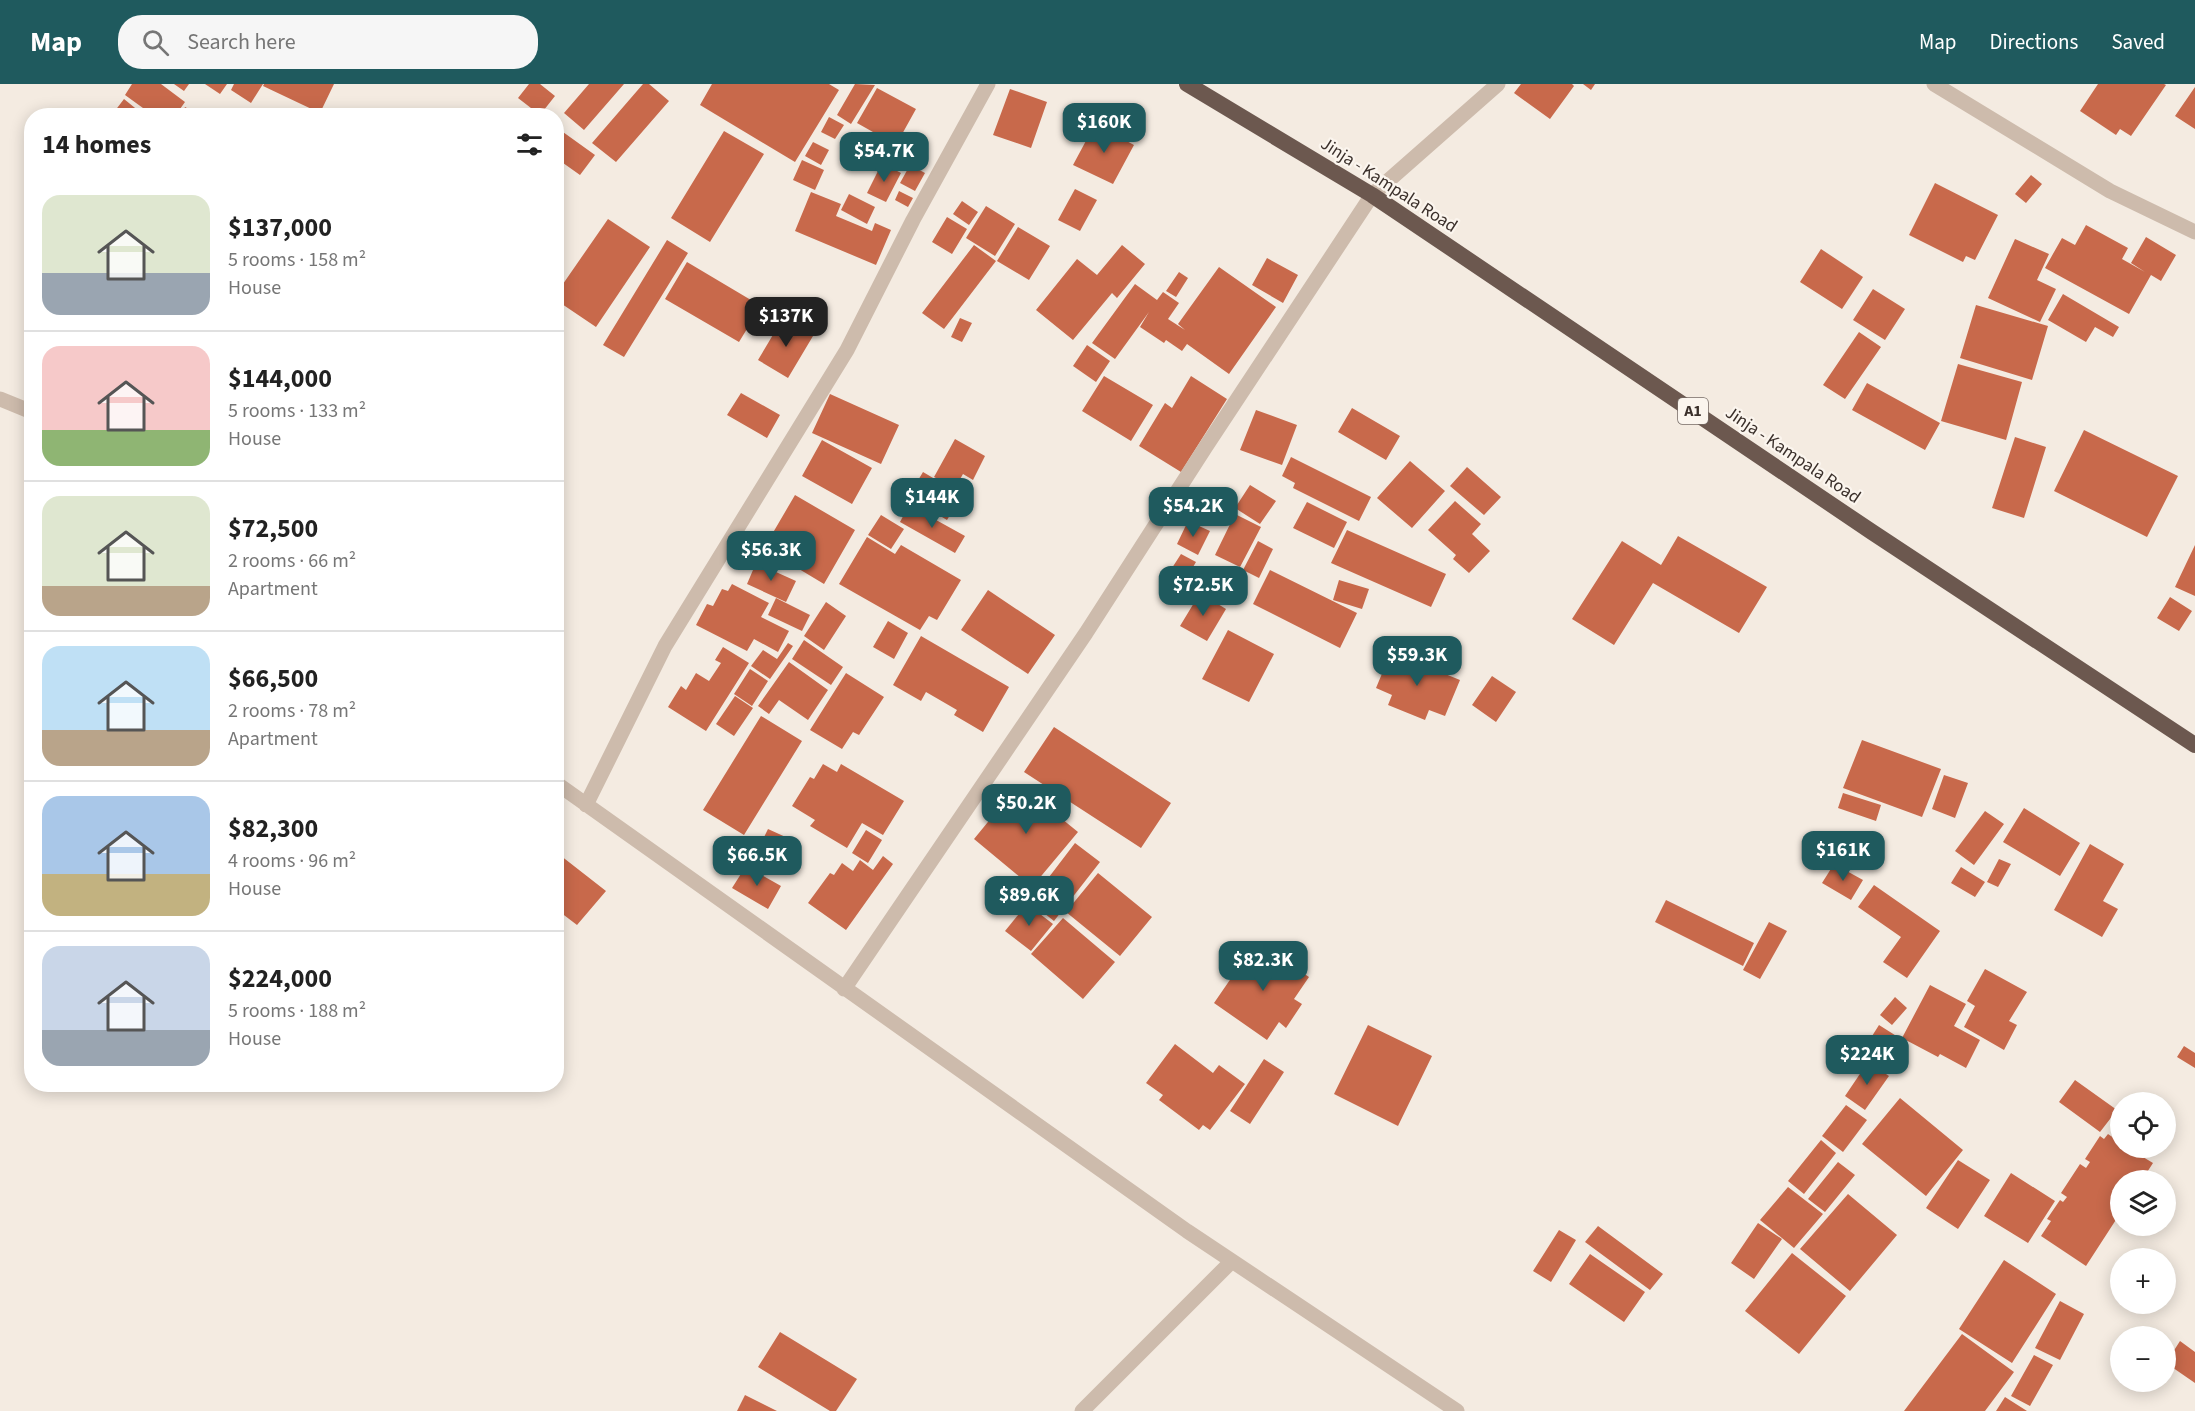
<!DOCTYPE html>
<html lang="en">
<head>
<meta charset="utf-8">
<style>
	body { margin:0; font-family:"Source Sans 3",sans-serif; background:#f6f6f6; color:#222; height:100vh; display:flex; flex-direction:column; font-size:22px; white-space:nowrap }
	* { box-sizing:border-box; margin:0 }
	p { font-size:20px; color:#767676 }
	.icon { flex:none; width:33px; height:33px; fill:none; stroke:currentColor; stroke-width:2; stroke-linecap:round; stroke-linejoin:round }
	.map { position:relative; flex:1; overflow:hidden }
	.panel { position:absolute; left:24px; top:24px; width:540px; height:984px; display:flex; flex-direction:column; background:#fff; border-radius:24px; box-shadow:0 3px 15px #0003 }
	.panel>* { flex:none }
	.tools { position:absolute; left:2110px; top:1008px; display:grid; gap:12px }
	.tools a { display:grid; place-items:center; width:66px; height:66px; border-radius:50%; background:#fff; box-shadow:0 3px 15px #0003; font-size:30px }
	.price { position:absolute; translate:-50% -51px; padding:0 14px; border-radius:12px; background:#1f5a5e; color:#fff; font-size:20px; line-height:39px; filter:drop-shadow(0 2px 3px #0008) }
	.price::after { content:''; position:absolute; left:50%; top:36px; width:18px; height:14px; margin-left:-9px; background:inherit; clip-path:polygon(0 0,100% 0,50% 100%) }
	.price.selected { background:#222; color:#fff }
	ul { padding:0; list-style:none }
	li { display:flex; align-items:center; gap:18px; height:150px; padding:0 18px }
	li+li { border-top:2px solid #e0e0e0 }
	li span { display:grid; place-items:center; flex:none; width:168px; height:120px; border-radius:18px; color:#555 }
	li>.icon { margin-inline-start:auto }
	span .icon { width:72px; height:72px; fill:#fffc; stroke-width:1 }
	li b { font-size:26px }
	h2 { display:flex; justify-content:space-between; align-items:center; height:72px; padding:0 18px; font-size:26px }
	header { display:flex; align-items:center; gap:36px; box-sizing:border-box; height:84px; padding:0 30px; background:#1f5a5e; color:#fff }
	header strong { font-size:28px }
	nav { display:flex; gap:33px; margin-inline-start:auto; font-size:21px }
	.search { width:420px; height:54px; background:#f6f6f6; display:flex; align-items:center; gap:15px; box-sizing:border-box; padding:0 21px; border-radius:24px; color:#767676; font-size:22px }
	.map>svg:first-child { display:block }
	.building { fill:#c8694b }
	.lines { fill:none; stroke-linecap:round; stroke-linejoin:round }
	.minor { stroke:#cdbbac; stroke-width:15 }
	.trunk { stroke:#6c584f; stroke-width:16 }
	.labels { text-anchor:middle; dominant-baseline:central; stroke-width:4.5; stroke-linejoin:round; paint-order:stroke }
	.shield { fill:#fbf5ee; stroke:#756b66; stroke-width:1.5 }
	.shield-label { font-size:16px; font-weight:bold; fill:#3b302b }
	.street-label { font-size:18px; fill:#3b302b; stroke:#fbf5ee }
</style>
</head>
<body>
<header>
<strong>Map</strong>
<div class="search"><svg class="icon" aria-label="search" viewBox="0 0 24 24"><circle cx="10" cy="10" r="6"/><path d="M15 15l6 6"/></svg>Search here</div>
<nav><a>Map</a><a>Directions</a><a>Saved</a></nav>
</header>
<div class="map">
<svg width="2195" height="1327" viewBox="0 0 2195 1327">
	<rect width="100%" height="100%" fill="#f4ebe1"/>
	<path class="building" d="M132,0H161L185,18L175,32H154L125,11Z
		M174,0H189L184,7Z
		M205,0H227L220,10Z
		M234,0H263L251,19L231,6Z
		M264,0H334L320,29L263,2Z
		M529,0H540L555,12L540,31L518,14Z
		M589,0H624L584,46L564,29Z
		M643,0H649L669,17L616,78L592,59Z
		M712,0H829L839,6L795,78L700,21Z
		M855,0L875,1L851,40L837,31Z
		M1521,0H1572L1574,2L1550,35L1514,9Z
		M1583,0H1595L1591,6Z
		M2098,0H2164L2166,1L2131,52L2120,45L2116,51L2080,27Z
		M2195,3V45L2175,32Z
		M877,4L916,25L896,61L857,39Z
		M1010,5L1047,18L1031,64L993,51Z
		M124,15L140,28L138,32H111Z
		M185,23L202,32H181Z
		M829,33L844,41L835,55L821,48Z
		M1095,40L1134,61L1113,100L1073,81Z
		M556,43L595,71L580,91L556,74Z
		M724,47L764,70L710,158L671,134Z
		M813,58L829,66L821,81L805,72Z
		M802,76L824,86L815,106L793,96Z
		M882,79L901,89L886,118L867,109Z
		M910,81L925,89L915,107L900,99Z
		M2031,91L2042,100L2026,119L2015,110Z
		M1935,99L1998,131L1975,176L1966,172L1963,178L1909,151Z
		M1075,105L1097,116L1080,147L1058,136Z
		M899,107L913,114L908,123L895,116Z
		M811,108L841,120L836,132L872,147L875,139L891,146L876,181L795,147Z
		M849,110L875,123L867,140L841,126Z
		M962,117L978,128L969,141L953,130Z
		M986,122L1015,140L995,172L966,154Z
		M947,133L967,145L952,170L932,158Z
		M608,135L650,163L596,243L556,216V210Z
		M2086,141L2128,164L2122,175L2145,188L2131,179L2146,153L2176,171L2161,197L2151,191L2129,230L2045,184L2062,154L2075,161Z
		M1018,143L1050,162L1029,196L997,177Z
		M2015,155L2049,170L2037,196L2056,205L2040,238L1988,214Z
		M667,156L688,169L624,273L603,261Z
		M974,161L996,177L944,245L922,229Z
		M1122,161L1145,180L1117,214L1112,209L1073,256L1036,226L1077,175L1097,191Z
		M1821,165L1863,193L1842,225L1800,198Z
		M1267,174L1298,191L1283,219L1252,201Z
		M687,178L761,222L739,258L665,215Z
		M1219,183L1276,223L1229,290L1187,260L1182,267L1166,256L1164,259L1140,243L1149,228L1115,275L1092,259L1135,200L1157,216L1163,208L1179,219L1168,235L1185,246L1178,240Z
		M1179,188L1188,194L1176,213L1166,207Z
		M1873,205L1905,225L1885,256L1853,236Z
		M2063,210L2119,243L2113,253L2095,243L2086,258L2048,236Z
		M1976,221L2048,242L2032,296L1960,274Z
		M783,234L813,252L788,294L758,276Z
		M960,234L972,239L962,258L951,253Z
		M1859,248L1881,263L1845,315L1823,301Z
		M1087,261L1110,277L1096,298L1073,282Z
		M1958,280L2022,298L2006,356L1941,337Z
		M1104,292L1153,321L1131,357L1082,327Z
		M1191,292L1227,315L1181,388L1139,362L1165,319L1172,324Z
		M1867,299L1940,339L1925,366L1852,326Z
		M741,309L780,331L767,354L727,331Z
		M830,310L899,341L881,380L812,349Z
		M1352,324L1400,352L1386,376L1338,348Z
		M1256,326L1297,341L1282,381L1240,366Z
		M2084,346L2178,392L2147,453L2054,407Z
		M2015,353L2046,363L2024,434L1992,424Z
		M955,355L985,372L973,396L963,390L955,404L934,393Z
		M822,356L872,384L852,420L802,392Z
		M1291,373L1371,413L1359,437L1293,404L1295,399L1282,392Z
		M1410,377L1445,407L1412,444L1377,414Z
		M1467,383L1501,413L1484,431L1450,402Z
		M923,388L962,411L947,436L908,413Z
		M1250,401L1276,417L1260,440L1235,424Z
		M795,411L855,446L824,500L764,464Z
		M1455,417L1481,440L1472,450L1490,467L1469,489L1453,475L1456,471L1428,446Z
		M1307,418L1347,438L1334,464L1293,444Z
		M909,421L965,452L955,469L900,438Z
		M1235,430L1261,443L1240,483L1215,471Z
		M881,431L904,445L891,465L868,451Z
		M1188,437L1210,447L1198,471L1177,460Z
		M1347,446L1446,490L1431,523L1331,479Z
		M1678,452L1767,503L1739,549L1653,499L1614,561L1572,535L1622,457L1661,481Z
		M867,453L895,470L901,461L961,496L937,536L929,532L920,546L839,500Z
		M1258,457L1273,465L1259,494L1243,486Z
		M2195,461V512L2175,503Z
		M1181,470L1196,478L1187,493L1172,484Z
		M756,479L796,497L786,518L747,500Z
		M1270,486L1357,529L1340,564L1253,520Z
		M1339,496L1369,505L1362,525L1333,516Z
		M732,500L769,519L761,533L789,547L778,568L754,555L747,567L696,541L707,520L713,522L722,505L728,507Z
		M988,506L1055,551L1028,590L961,546Z
		M1200,509L1226,525L1207,557L1180,542Z
		M2170,513L2192,527L2179,547L2157,534Z
		M776,514L810,531L802,547L768,531Z
		M826,518L846,532L824,566L804,552Z
		M888,537L908,549L894,575L873,563Z
		M1228,546L1274,570L1249,618L1202,595Z
		M921,552L1009,603L983,648L954,631L957,626L926,608L921,617L893,601Z
		M804,556L843,583L831,601L792,575Z
		M788,559L793,562L770,595L751,582L763,566L777,575Z
		M723,563L749,579L706,647L668,623L681,602L686,606L696,589L709,597L721,579L715,576Z
		M1391,568L1460,596L1445,632L1429,626L1425,636L1388,621L1392,611L1376,604Z
		M789,578L828,606L808,636L779,616L769,630L758,622Z
		M750,585L768,597L752,622L734,610Z
		M846,589L884,613L859,651L853,648L842,665L810,646Z
		M1492,592L1516,608L1496,638L1472,621Z
		M735,612L753,624L734,652L716,640Z
		M761,632L802,657L744,751L703,726Z
		M1054,643L1171,719L1141,764L1024,688Z
		M1862,656L1941,685L1922,733L1843,704Z
		M823,680L837,688L841,680L904,717L883,751L862,739L847,764L810,742L815,736L792,722L810,693L814,695Z
		M1944,691L1968,699L1955,734L1932,725Z
		M1019,700L1078,748L1032,803L974,755Z
		M1843,709L1881,721L1876,737L1838,724Z
		M2024,724L2080,759L2060,792L2003,758Z
		M1985,727L2004,740L1974,781L1955,767Z
		M768,745L790,755L773,791L751,780Z
		M866,746L882,756L868,779L852,769Z
		M1075,759L1100,778L1054,837L1030,818Z
		M2090,760L2124,780L2103,817L2118,825L2102,853L2054,826Z
		M556,768L606,807L577,841L556,825Z
		M883,772L893,780L846,846L808,819L830,789L834,791L842,779L853,787L860,776L873,786Z
		M1999,775L2011,780L1998,803L1987,798Z
		M1834,780L1863,796L1851,816L1822,799Z
		M746,782L781,802L768,825L732,804Z
		M1961,783L1985,798L1975,813L1951,799Z
		M1098,789L1152,833L1120,872L1066,828Z
		M1874,801L1940,847L1907,894L1883,878L1901,853L1858,823Z
		M1666,816L1754,859L1743,882L1655,838Z
		M1027,820L1053,840L1031,867L1005,847Z
		M1063,834L1115,878L1083,915L1031,870Z
		M1769,838L1787,847L1760,895L1743,886Z
		M1256,858L1309,893L1294,915L1302,920L1286,944L1279,938L1267,956L1214,919Z
		M1985,885L2027,908L2009,937L2017,941L2004,966L1964,943L1975,922L1967,917Z
		M1930,901L1966,920L1954,942L1980,956L1966,984L1940,970L1938,973L1902,954Z
		M1895,913L1907,924L1892,941L1880,931Z
		M1368,941L1432,972L1398,1042L1334,1010Z
		M1879,941L1898,953L1882,980L1862,968Z
		M1175,960L1213,989L1219,981L1245,1000L1210,1046L1203,1041L1199,1046L1159,1016L1163,1011L1146,999Z
		M2184,962L2195,969V984L2177,973Z
		M1264,975L1284,988L1250,1040L1230,1027Z
		M1868,978L1889,992L1865,1026L1845,1012Z
		M2075,996L2117,1026L2100,1048L2059,1018Z
		M1900,1014L1963,1066L1926,1112L1862,1060Z
		M1846,1021L1867,1036L1843,1068L1822,1052Z
		M2108,1050L2121,1059V1064H2128L2153,1079L2142,1096H2121V1128L2086,1182L2041,1152L2051,1137L2047,1135L2060,1116L2063,1118L2067,1113L2061,1109L2080,1080L2086,1084L2090,1078L2085,1075L2100,1052L2104,1055Z
		M1821,1056L1836,1069L1804,1110L1788,1097Z
		M1958,1076L1990,1096L1958,1145L1926,1124Z
		M1838,1078L1855,1091L1825,1128L1808,1115Z
		M2011,1089L2055,1117L2028,1159L1984,1132Z
		M1788,1103L1823,1130L1794,1164L1760,1136Z
		M1848,1110L1897,1151L1850,1207L1800,1165Z
		M1758,1139L1782,1155L1754,1195L1731,1179Z
		M1598,1142L1663,1190L1650,1206L1585,1158Z
		M1559,1146L1576,1156L1551,1198L1533,1187Z
		M1792,1169L1846,1212L1799,1270L1745,1227Z
		M1590,1170L1645,1208L1624,1238L1569,1200Z
		M2004,1176L2056,1210L2012,1279L1959,1245Z
		M2060,1217L2084,1230L2060,1276L2035,1264Z
		M780,1248L857,1295L836,1327H830L758,1283Z
		M1962,1250L2014,1288L1985,1327H1904Z
		M2180,1257L2195,1268V1299L2166,1279Z
		M2034,1271L2053,1281L2030,1322L2011,1312Z
		M745,1311L777,1327H737Z
		M2005,1313L2027,1327H1996Z"/>
	<g class="lines">
		<path class="minor" d="M1934,0L2110,107L2195,148
			M0,315L32,328
			M556,699L1187,1147L1457,1327
			M586,721L665,562L847,266L913,136L988,0
			M844,905L1086,549L1205,364L1372,111L1498,0
			M1082,1327L1232,1177"/>
		<path class="trunk" d="M1187,0L1372,111L1872,448L2195,661"/>
	</g>
	<g class="labels">
		<rect class="shield" x="1678" y="314" width="30" height="26" rx="4.5"/>
		<g class="shield-label">
			<text x="1693" y="327">A1</text>
		</g>
		<g class="street-label">
			<text transform="translate(1389 101) rotate(33)">Jinja - Kampala Road</text>
			<text transform="translate(1793 371) rotate(34)">Jinja - Kampala Road</text>
		</g>
	</g>
</svg>
<div class="tools">
<a><svg class="icon" aria-label="locate" viewBox="0 0 24 24"><circle cx="12" cy="12" r="6"/><path d="M12 2v4M12 18v4M2 12h4M18 12h4"/></svg></a>
<a><svg class="icon" aria-label="layers" viewBox="0 0 24 24"><path d="M12 4l9 5-9 5-9-5zM3 14l9 5 9-5"/></svg></a>
<a>+</a>
<a>−</a>
</div>
<b class="price" style="left:1104px;top:70px">$160K</b>
<b class="price" style="left:884px;top:99px">$54.7K</b>
<b class="price selected" style="left:786px;top:264px">$137K</b>
<b class="price" style="left:932px;top:445px">$144K</b>
<b class="price" style="left:1193px;top:454px">$54.2K</b>
<b class="price" style="left:771px;top:498px">$56.3K</b>
<b class="price" style="left:1203px;top:533px">$72.5K</b>
<b class="price" style="left:1417px;top:603px">$59.3K</b>
<b class="price" style="left:1026px;top:751px">$50.2K</b>
<b class="price" style="left:1843px;top:798px">$161K</b>
<b class="price" style="left:757px;top:803px">$66.5K</b>
<b class="price" style="left:1029px;top:843px">$89.6K</b>
<b class="price" style="left:1263px;top:908px">$82.3K</b>
<b class="price" style="left:1867px;top:1002px">$224K</b>
<section class="panel">
<h2>14 homes<svg class="icon" aria-label="filters" viewBox="0 0 24 24"><path d="M4 7h16M4 17h16"/><circle cx="9" cy="7" r="2"/><circle cx="15" cy="17" r="2"/></svg></h2>
<ul>
<li><span style="background:linear-gradient(#dfe7d0 65%,#9aa5b1 0)"><svg class="icon" aria-label="home" viewBox="0 0 24 24"><path d="M3 11l9-7 9 7M6 9v11h12V9"/></svg></span><div><b>$137,000</b><p>5 rooms · 158 m²</p><p>House</p></div></li>
<li><span style="background:linear-gradient(#f6c9c9 70%,#8fb573 0)"><svg class="icon" aria-label="home" viewBox="0 0 24 24"><path d="M3 11l9-7 9 7M6 9v11h12V9"/></svg></span><div><b>$144,000</b><p>5 rooms · 133 m²</p><p>House</p></div></li>
<li><span style="background:linear-gradient(#dfe7d0 75%,#b9a48a 0)"><svg class="icon" aria-label="home" viewBox="0 0 24 24"><path d="M3 11l9-7 9 7M6 9v11h12V9"/></svg></span><div><b>$72,500</b><p>2 rooms · 66 m²</p><p>Apartment</p></div></li>
<li><span style="background:linear-gradient(#bfe0f5 70%,#b9a48a 0)"><svg class="icon" aria-label="home" viewBox="0 0 24 24"><path d="M3 11l9-7 9 7M6 9v11h12V9"/></svg></span><div><b>$66,500</b><p>2 rooms · 78 m²</p><p>Apartment</p></div></li>
<li><span style="background:linear-gradient(#a9c7e8 65%,#c2b280 0)"><svg class="icon" aria-label="home" viewBox="0 0 24 24"><path d="M3 11l9-7 9 7M6 9v11h12V9"/></svg></span><div><b>$82,300</b><p>4 rooms · 96 m²</p><p>House</p></div></li>
<li><span style="background:linear-gradient(#c9d6e8 70%,#9aa5b1 0)"><svg class="icon" aria-label="home" viewBox="0 0 24 24"><path d="M3 11l9-7 9 7M6 9v11h12V9"/></svg></span><div><b>$224,000</b><p>5 rooms · 188 m²</p><p>House</p></div></li>
</ul>
</section>
</div>
</body>
</html>
